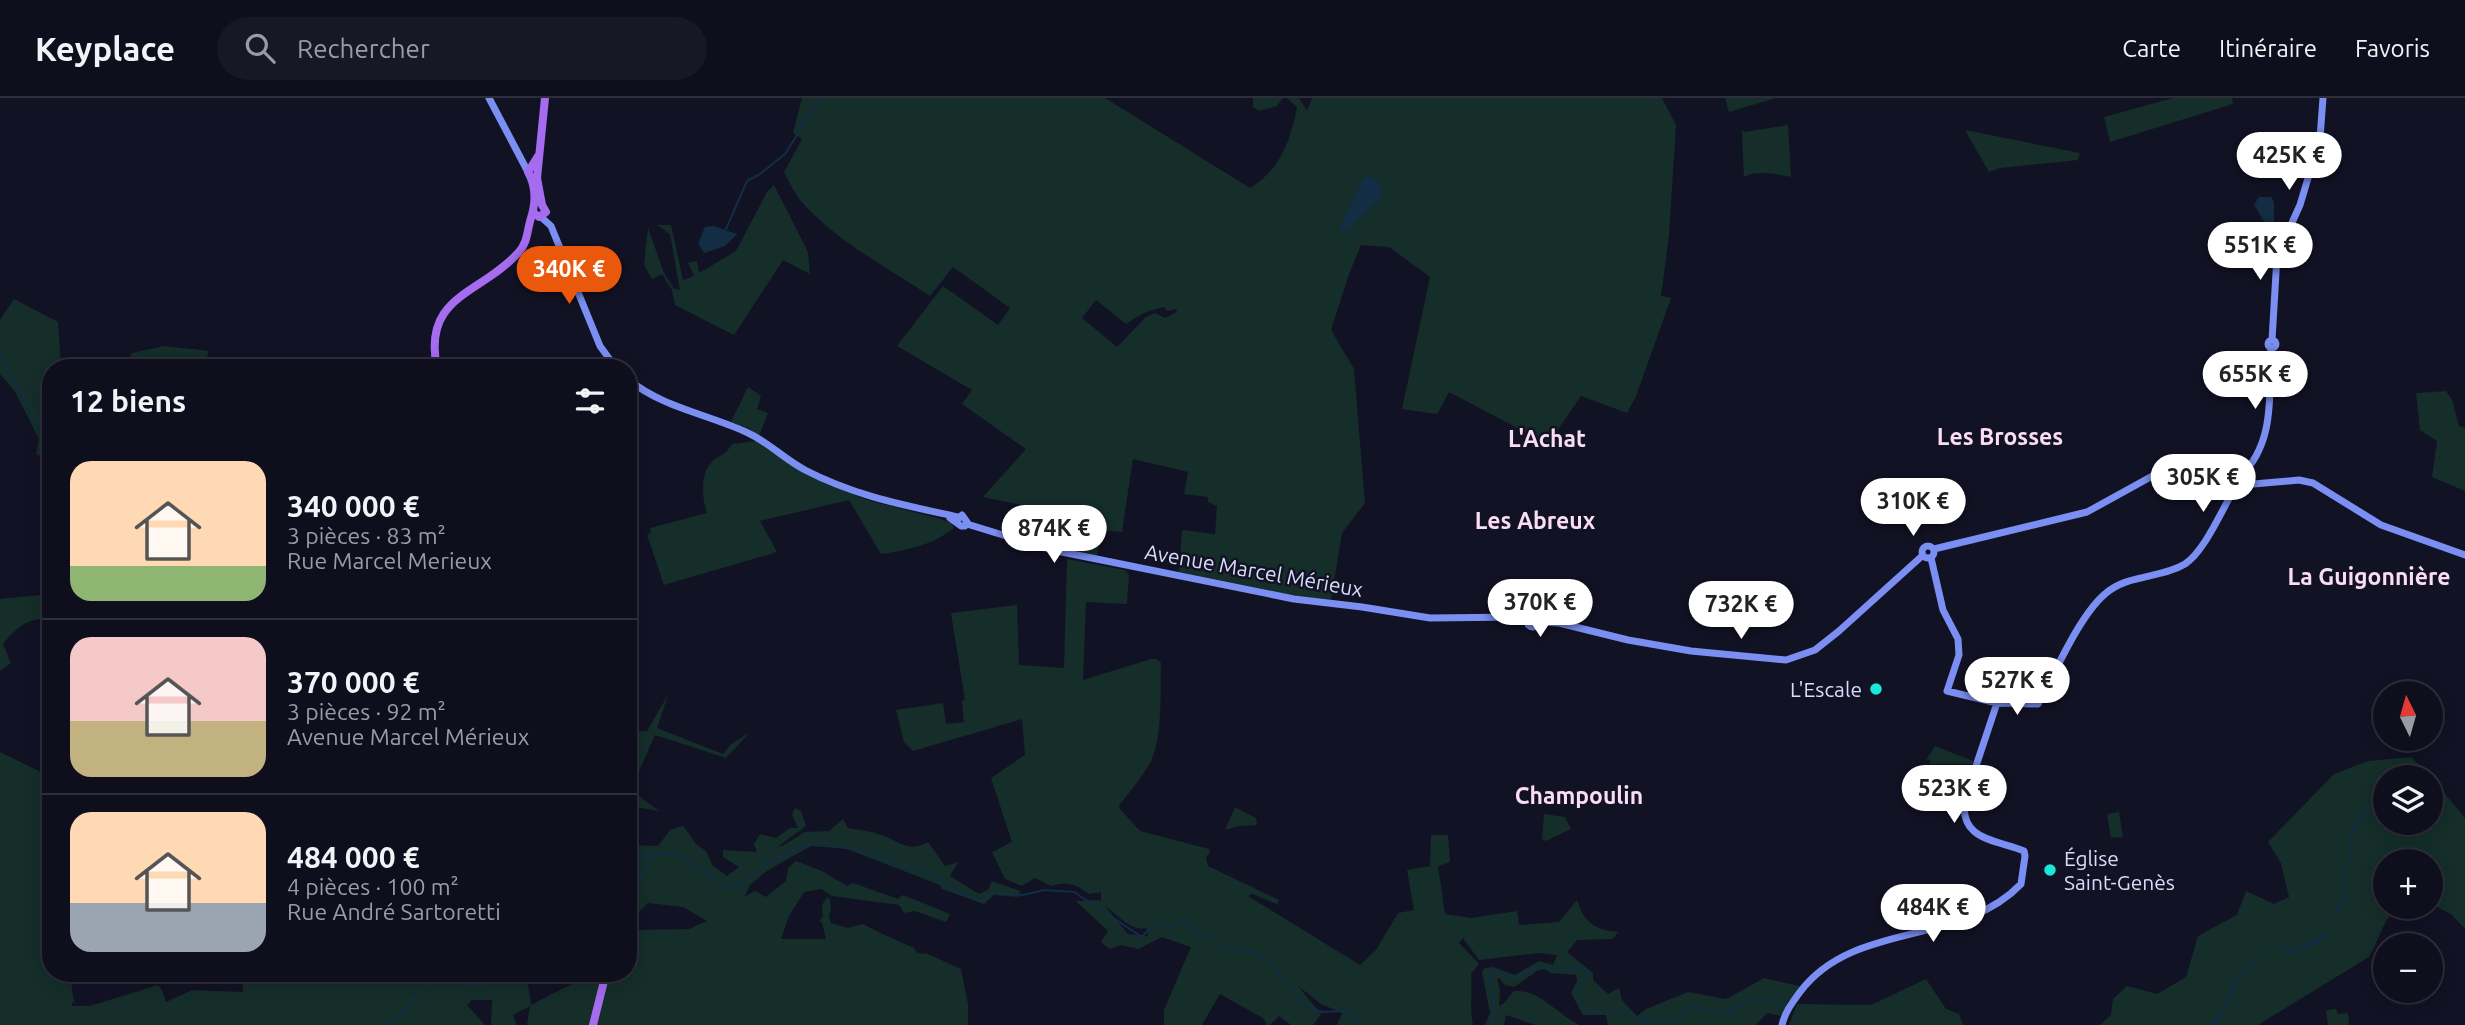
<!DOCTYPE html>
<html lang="fr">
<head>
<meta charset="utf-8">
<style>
	body { margin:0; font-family:Ubuntu,sans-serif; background:#171725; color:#f1f3f6; height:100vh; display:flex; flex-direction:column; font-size:26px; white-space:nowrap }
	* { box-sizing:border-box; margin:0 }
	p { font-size:23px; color:#9b9ca3 }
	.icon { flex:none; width:38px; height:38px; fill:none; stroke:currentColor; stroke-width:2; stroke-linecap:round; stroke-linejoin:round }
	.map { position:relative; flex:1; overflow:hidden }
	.side { position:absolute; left:42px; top:261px; width:595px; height:623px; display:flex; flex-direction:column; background:#0e0e1c; border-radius:28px; box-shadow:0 4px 18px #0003,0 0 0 2px #2e2e3b }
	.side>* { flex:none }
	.needle { width:46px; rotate:355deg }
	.tools { position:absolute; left:2373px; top:583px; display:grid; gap:14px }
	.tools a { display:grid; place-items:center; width:70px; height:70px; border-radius:50%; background:#0e0e1c; box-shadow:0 4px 18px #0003,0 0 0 2px #2e2e3b; font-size:35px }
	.price { position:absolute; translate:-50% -60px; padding:0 16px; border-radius:24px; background:#fff; color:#222; font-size:23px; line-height:46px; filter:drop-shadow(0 2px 4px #0008) }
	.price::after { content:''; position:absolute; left:50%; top:42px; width:21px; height:16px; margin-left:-10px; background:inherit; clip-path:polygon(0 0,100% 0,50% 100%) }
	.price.current { background:#ea580c; color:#fff }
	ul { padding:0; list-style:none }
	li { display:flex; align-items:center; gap:21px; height:175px; padding:0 28px }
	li+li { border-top:2px solid #2e2e3b }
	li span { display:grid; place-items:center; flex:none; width:196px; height:140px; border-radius:21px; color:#555 }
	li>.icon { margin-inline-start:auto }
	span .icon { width:84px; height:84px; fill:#fffc; stroke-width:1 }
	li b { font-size:30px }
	h2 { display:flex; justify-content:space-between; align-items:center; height:84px; padding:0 28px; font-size:30px }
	header { display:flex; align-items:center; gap:42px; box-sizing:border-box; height:98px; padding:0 35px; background:#0e0e1c; border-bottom:2px solid #2e2e3b }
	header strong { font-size:33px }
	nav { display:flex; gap:38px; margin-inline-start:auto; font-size:24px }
	.search { width:490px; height:63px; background:#171725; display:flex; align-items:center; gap:18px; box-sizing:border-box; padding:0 24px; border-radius:38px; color:#9b9ca3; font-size:26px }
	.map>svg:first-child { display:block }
	.green { fill:#152e29; fill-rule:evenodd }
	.water { fill:#122d44 }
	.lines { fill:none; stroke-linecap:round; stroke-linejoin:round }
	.stream { stroke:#122d44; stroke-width:2 }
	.secondary { stroke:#7b8ef1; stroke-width:7 }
	.primary { stroke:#a66cf0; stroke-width:8 }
	.poi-dot { fill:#1ae7d6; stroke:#121225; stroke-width:2.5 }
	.labels { text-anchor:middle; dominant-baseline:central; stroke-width:5; stroke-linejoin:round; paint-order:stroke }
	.street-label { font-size:21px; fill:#dadcfb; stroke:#121225 }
	.poi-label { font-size:21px; fill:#dadcfb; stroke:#121225; text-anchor:end }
	.neighbourhood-label { font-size:23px; font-weight:bold; fill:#fbdcf6; stroke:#121225 }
</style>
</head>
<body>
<header>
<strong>Keyplace</strong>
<div class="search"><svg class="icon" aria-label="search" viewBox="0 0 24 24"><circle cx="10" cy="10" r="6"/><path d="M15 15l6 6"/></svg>Rechercher</div>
<nav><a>Carte</a><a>Itinéraire</a><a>Favoris</a></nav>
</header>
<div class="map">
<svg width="2465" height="927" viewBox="0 0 2465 927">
	<rect width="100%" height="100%" fill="#121225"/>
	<path class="green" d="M802,0H1105L1250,90C1280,72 1291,42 1297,9L1287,0H1299L1307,13L1312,0H1662L1676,27L1669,137L1661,198L1671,200L1636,298L1627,315L1581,298L1548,346L1449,294L1437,316L1402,311L1430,179L1389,149L1361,147L1349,176L1331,232L1354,271L1365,405L1342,435L1331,502L1286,496L1179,474L1182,432L1215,436L1217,408L1208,404V399L1184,396L1188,374L1133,361L1122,434L1101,432L1097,459L1014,437V431L1022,407L983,399L1026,351L962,306L972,292L897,248L943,188L998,227L1010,210L953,169L930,198C888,170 833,141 800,102C794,94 789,83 784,74L802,41L793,35ZM1096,202L1126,226C1139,217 1149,212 1164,209L1167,213L1176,211L1177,214L1165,220L1155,215L1146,219L1117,249L1082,220Z
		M1253,0H1283L1277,8L1259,13L1253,9Z
		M1725,0H1776L1729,14Z
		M2173,0H2232L2233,6L2110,44L2104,19Z
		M1788,27L1791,79C1777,76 1757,72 1744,79L1742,32L1745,34Z
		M1965,32L2080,55L2078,62L2000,70L1989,74Z
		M774,87L808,154L810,176L783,162L734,237L675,207L672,192L662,176L652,181L644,167L648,130L664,175L674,191L680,192L670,136L657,127H671L683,182L694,178L688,165L697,163L699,175L736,153L767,94Z
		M14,201L58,224L61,269L51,270V326L49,332H51V364L36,356L39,341L14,292L0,276V222Z
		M164,248L209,253L204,269H126L132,255Z
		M748,289L761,298L757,311L768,315L759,338L750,331L731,324Z
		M2446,293L2452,302L2459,328L2465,330V393L2432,379L2437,343L2420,332L2416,295Z
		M756,343L824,385L867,402L941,421L952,425L954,430C933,447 908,452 881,456L849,402L760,423L777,454L664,487L647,437L651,435L650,430L707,415C702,401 700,376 711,365C718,356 723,361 732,346Z
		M1067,461L1125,472L1129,477L1127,506L1086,504L1083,582L1151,561H1156L1161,565C1160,594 1163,637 1151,663C1143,679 1129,694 1119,708L1120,711L1140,733L1209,751L1210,754L1206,760L1208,768L1279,802L1277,806L1252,796L1248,798L1360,867L1376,852L1398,815L1414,812L1407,772L1430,768L1431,737H1448L1450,764L1438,768L1445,816L1471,820L1517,813L1519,827L1559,824L1577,802C1584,824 1594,832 1618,834L1613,841L1577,842L1567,854L1593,875V882L1608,896L1619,890L1622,902L1637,918L1646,911L1688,894L1726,901L1764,880L1804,889L1788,903L1783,918L1767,915L1756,927H1608L1606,917H1583L1571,895L1577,883L1576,877L1551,875L1544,871L1537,873L1514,889L1505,887L1499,880L1497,881L1500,892L1499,908L1504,905L1514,893C1539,891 1557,916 1579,927H1536L1506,917L1504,927H1485L1490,915L1482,874L1485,870L1493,869L1515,877L1539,863L1553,867L1557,857L1539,855L1479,862L1463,840L1459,845L1479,866L1471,876C1473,894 1469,909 1473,927H1337L1342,915L1321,906L1298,888L1321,916L1313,927H1291L1279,918L1270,927H1267L1263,920L1220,896L1202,927H1164V912L1191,849L1162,839L1138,851L1121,847L1110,851L1101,844L1108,833L1076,803L1099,802L1101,804V794L1089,796C1075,786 1068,783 1051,788L1035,780L1022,788L1005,781L992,754L1012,744L991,680L1025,657L1022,621L913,653L904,644L896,612L943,605L946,626L964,624L962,603L965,602L951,515L1017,507L1019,567L1064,570ZM1105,808C1118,817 1131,834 1147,830L1148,838L1128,836Z
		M51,496V539L49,521C28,519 15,531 3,546L11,565L0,573V501Z
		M668,597L657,630L723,656L731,646L749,635L726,660L655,637L631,692L659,713L628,708V634L647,633Z
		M1935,648L1973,663V666H1930V662H1926Z
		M0,654L51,679V875H70L74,905L72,904V908H90L158,887L162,892L166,904L192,892L243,894L242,875H523L528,886L531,907C566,889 587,875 628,875V844L633,832L689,831L707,823L683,809L648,805L636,817L628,782V747L658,748L670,732L683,728L697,747L706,753L713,768L727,778L739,769L723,759V752L757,754L754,746L760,736L776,740L790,730H798L792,717L795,710L801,713L806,728L779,748H782L805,734L829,733L843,721L848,730C859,732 871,733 881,737C902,744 906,755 928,744L945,768L958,764L950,778L979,796L988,792L992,783L1020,793L1018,799L994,797L984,806L942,791L940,787L847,751L811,748L768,772L750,787L744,799L755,793L766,799L786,783L788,770L796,763L822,773L847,788L853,785L898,801L903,797L950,816L946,824L915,813L904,815L899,807L832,798L821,791L804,794L789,818L781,841H826L822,825L819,823L823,819L822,807L827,799L830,801L831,811L829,817L831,825L848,830L863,826C879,835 897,842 914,850L917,855L928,856L961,871L968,906V927H527L530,908L513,917L517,927H491L492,902H472L467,907L485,927H0Z
		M2411,659L2433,681L2465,720V831L2451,816L2431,806V763H2385V808L2398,809C2382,822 2380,841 2369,859L2258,927H2100L2111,917L2113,901L2127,888L2157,896L2186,879L2198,838L2237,817L2246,793L2274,806L2289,799L2281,765L2268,744L2334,676L2368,663ZM2385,679H2431V724H2385Z
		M1927,680H1967V684L1965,682H1954L1949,707V694L1926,682Z
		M1235,709L1256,720L1257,727L1239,728L1225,732Z
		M2119,714L2123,739L2111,740L2107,716Z
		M1544,716L1565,719L1571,731L1546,743L1542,741Z
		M1926,881L1946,911L1959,916L1963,927H1789L1797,906L1871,907Z
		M2332,911H2336L2338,916L2348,915L2349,927H2328L2326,913Z"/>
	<path class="water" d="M1368,78C1377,80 1384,87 1383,97L1347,132L1343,134L1340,128L1363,81Z
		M2259,99H2271L2274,104V132H2269L2254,107Z
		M714,128L737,136L725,148L704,155L698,145L705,129Z
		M2367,709H2373L2385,714L2368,711L2355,727L2351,744L2353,752L2345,774L2343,804L2330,835L2322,843L2298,853L2289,855L2276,849L2254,863L2237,881L2229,904L2218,923L2213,927L2228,904L2234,882L2253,862L2277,848L2291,853L2298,852L2323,841L2330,833L2342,804L2344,773L2352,754L2350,743L2354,726Z"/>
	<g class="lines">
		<path class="stream" d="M726,131L747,83L760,76L785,56L820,0
			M0,252L11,279L22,294L41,330L51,338
			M633,753L653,757L659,755L678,756L726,789L738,787L758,774L765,766L804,747L826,745L859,753L934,777L948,786L957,795L965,796L981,804L992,795L1023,797L1044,792L1074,794L1142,839L1153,826L1165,827L1169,830L1180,823L1186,824L1198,837L1211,838L1219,848L1249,853L1269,862L1301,904L1321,914L1345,913L1360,927
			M2345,771L2352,752L2350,742L2360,721
			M637,790L640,779L648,771L652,757
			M2336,815L2342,804L2344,784
			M2285,851L2294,853L2328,836
			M2247,868L2256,860
			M2226,907L2234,883
			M385,927C391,921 400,917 406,911C416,901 422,884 436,880C462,872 466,904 496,875
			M1491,927L1494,903L1489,880L1492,874C1513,878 1517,883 1536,869L1554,872L1586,871L1589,874L1575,897L1582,910L1594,915L1623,913C1644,927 1656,924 1680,920C1685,911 1689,907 1699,907L1701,911L1727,915C1752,900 1759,894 1786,909
			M2210,927L2221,915"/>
		<path class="secondary" d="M489,0L528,74
			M541,119L551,128L600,248L616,270
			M2268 246a4 4 0 1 1 8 0a4 4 0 1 1-8 0Z
			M2272,242L2277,158L2300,107L2320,40L2323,0
			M628,281C661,309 707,316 746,334C767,343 784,361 805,372C855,398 904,407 958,419
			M2239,379C2276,347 2269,294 2271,250
			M2242,387L2299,382L2313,385L2381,427L2465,457
			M950,420L961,428H965L967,424L962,417L957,422
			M967,426L1052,452L1294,501L1362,509L1430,520L1519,519L1527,521
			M1922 454a6 6 0 1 1 12 0a6 6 0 1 1-12 0Z
			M1934,451L2087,414L2156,376L2172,371L2192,370L2232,383
			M1931,460L1943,512L1958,541L1959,557L1947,593L1997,605L2038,606C2055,575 2079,518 2105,496C2127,476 2160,481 2185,466C2205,453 2222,411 2235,390
			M1527 523a6 6 0 1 1 12 0a6 6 0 1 1-12 0Z
			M1539,524L1559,525L1628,542L1691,553L1786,562L1815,552L1839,533L1922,458
			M1782,927C1785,914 1792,905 1800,894C1854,822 1961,849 2021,786L2025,758L2024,753C1998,742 1958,743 1965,701L1997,605"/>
		<path class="primary" d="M534,115L539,119L546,114L542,107L537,80L545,0
			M437,270C422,197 480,197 518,155C528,145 527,132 531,120C536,104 536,88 528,74L538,58
			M593,927L606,875"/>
	</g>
	<g class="poi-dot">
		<circle cx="1876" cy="591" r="7"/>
		<circle cx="2050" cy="772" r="7"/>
	</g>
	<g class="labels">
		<g class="street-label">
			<text transform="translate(1254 472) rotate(10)">Avenue Marcel Mérieux</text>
		</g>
		<g class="poi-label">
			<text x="1862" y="591">L'Escale</text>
			<text x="2064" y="760" text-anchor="start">Église<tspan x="2064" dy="24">Saint-Genès</tspan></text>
		</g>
		<g class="neighbourhood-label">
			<text x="2000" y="338">Les Brosses</text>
			<text x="1547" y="340">L'Achat</text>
			<text x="1535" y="422">Les Abreux</text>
			<text x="2369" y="478">La Guigonnière</text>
			<text x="1579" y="697">Champoulin</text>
		</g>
	</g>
</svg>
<div class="tools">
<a><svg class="needle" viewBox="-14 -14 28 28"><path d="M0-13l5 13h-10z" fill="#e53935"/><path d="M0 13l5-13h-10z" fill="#9b9ca3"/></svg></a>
<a><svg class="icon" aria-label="layers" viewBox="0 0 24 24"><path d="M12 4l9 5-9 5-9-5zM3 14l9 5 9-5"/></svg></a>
<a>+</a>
<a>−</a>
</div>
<b class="price" style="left:2289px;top:94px">425K €</b>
<b class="price" style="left:2260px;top:184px">551K €</b>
<b class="price current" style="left:569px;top:208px">340K €</b>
<b class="price" style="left:2255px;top:313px">655K €</b>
<b class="price" style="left:2203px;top:416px">305K €</b>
<b class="price" style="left:1913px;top:440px">310K €</b>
<b class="price" style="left:1054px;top:467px">874K €</b>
<b class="price" style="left:1540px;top:541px">370K €</b>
<b class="price" style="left:1741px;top:543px">732K €</b>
<b class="price" style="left:2017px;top:619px">527K €</b>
<b class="price" style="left:1954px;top:727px">523K €</b>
<b class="price" style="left:1933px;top:846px">484K €</b>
<section class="side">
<h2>12 biens<svg class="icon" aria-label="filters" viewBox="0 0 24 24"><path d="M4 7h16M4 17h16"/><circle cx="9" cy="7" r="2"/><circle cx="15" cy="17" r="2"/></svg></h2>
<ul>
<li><span style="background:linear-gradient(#ffd9b3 75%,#8fb573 0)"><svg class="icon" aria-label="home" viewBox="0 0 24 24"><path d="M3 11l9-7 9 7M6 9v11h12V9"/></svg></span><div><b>340 000 €</b><p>3 pièces · 83 m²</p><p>Rue Marcel Merieux</p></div></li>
<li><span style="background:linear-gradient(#f6c9c9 60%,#c2b280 0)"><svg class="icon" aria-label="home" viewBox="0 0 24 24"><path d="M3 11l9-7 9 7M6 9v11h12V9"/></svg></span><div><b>370 000 €</b><p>3 pièces · 92 m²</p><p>Avenue Marcel Mérieux</p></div></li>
<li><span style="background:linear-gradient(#ffd9b3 65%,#9aa5b1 0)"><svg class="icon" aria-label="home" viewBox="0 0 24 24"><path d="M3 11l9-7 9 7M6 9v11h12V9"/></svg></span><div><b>484 000 €</b><p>4 pièces · 100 m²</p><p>Rue André Sartoretti</p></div></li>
</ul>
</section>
</div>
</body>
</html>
